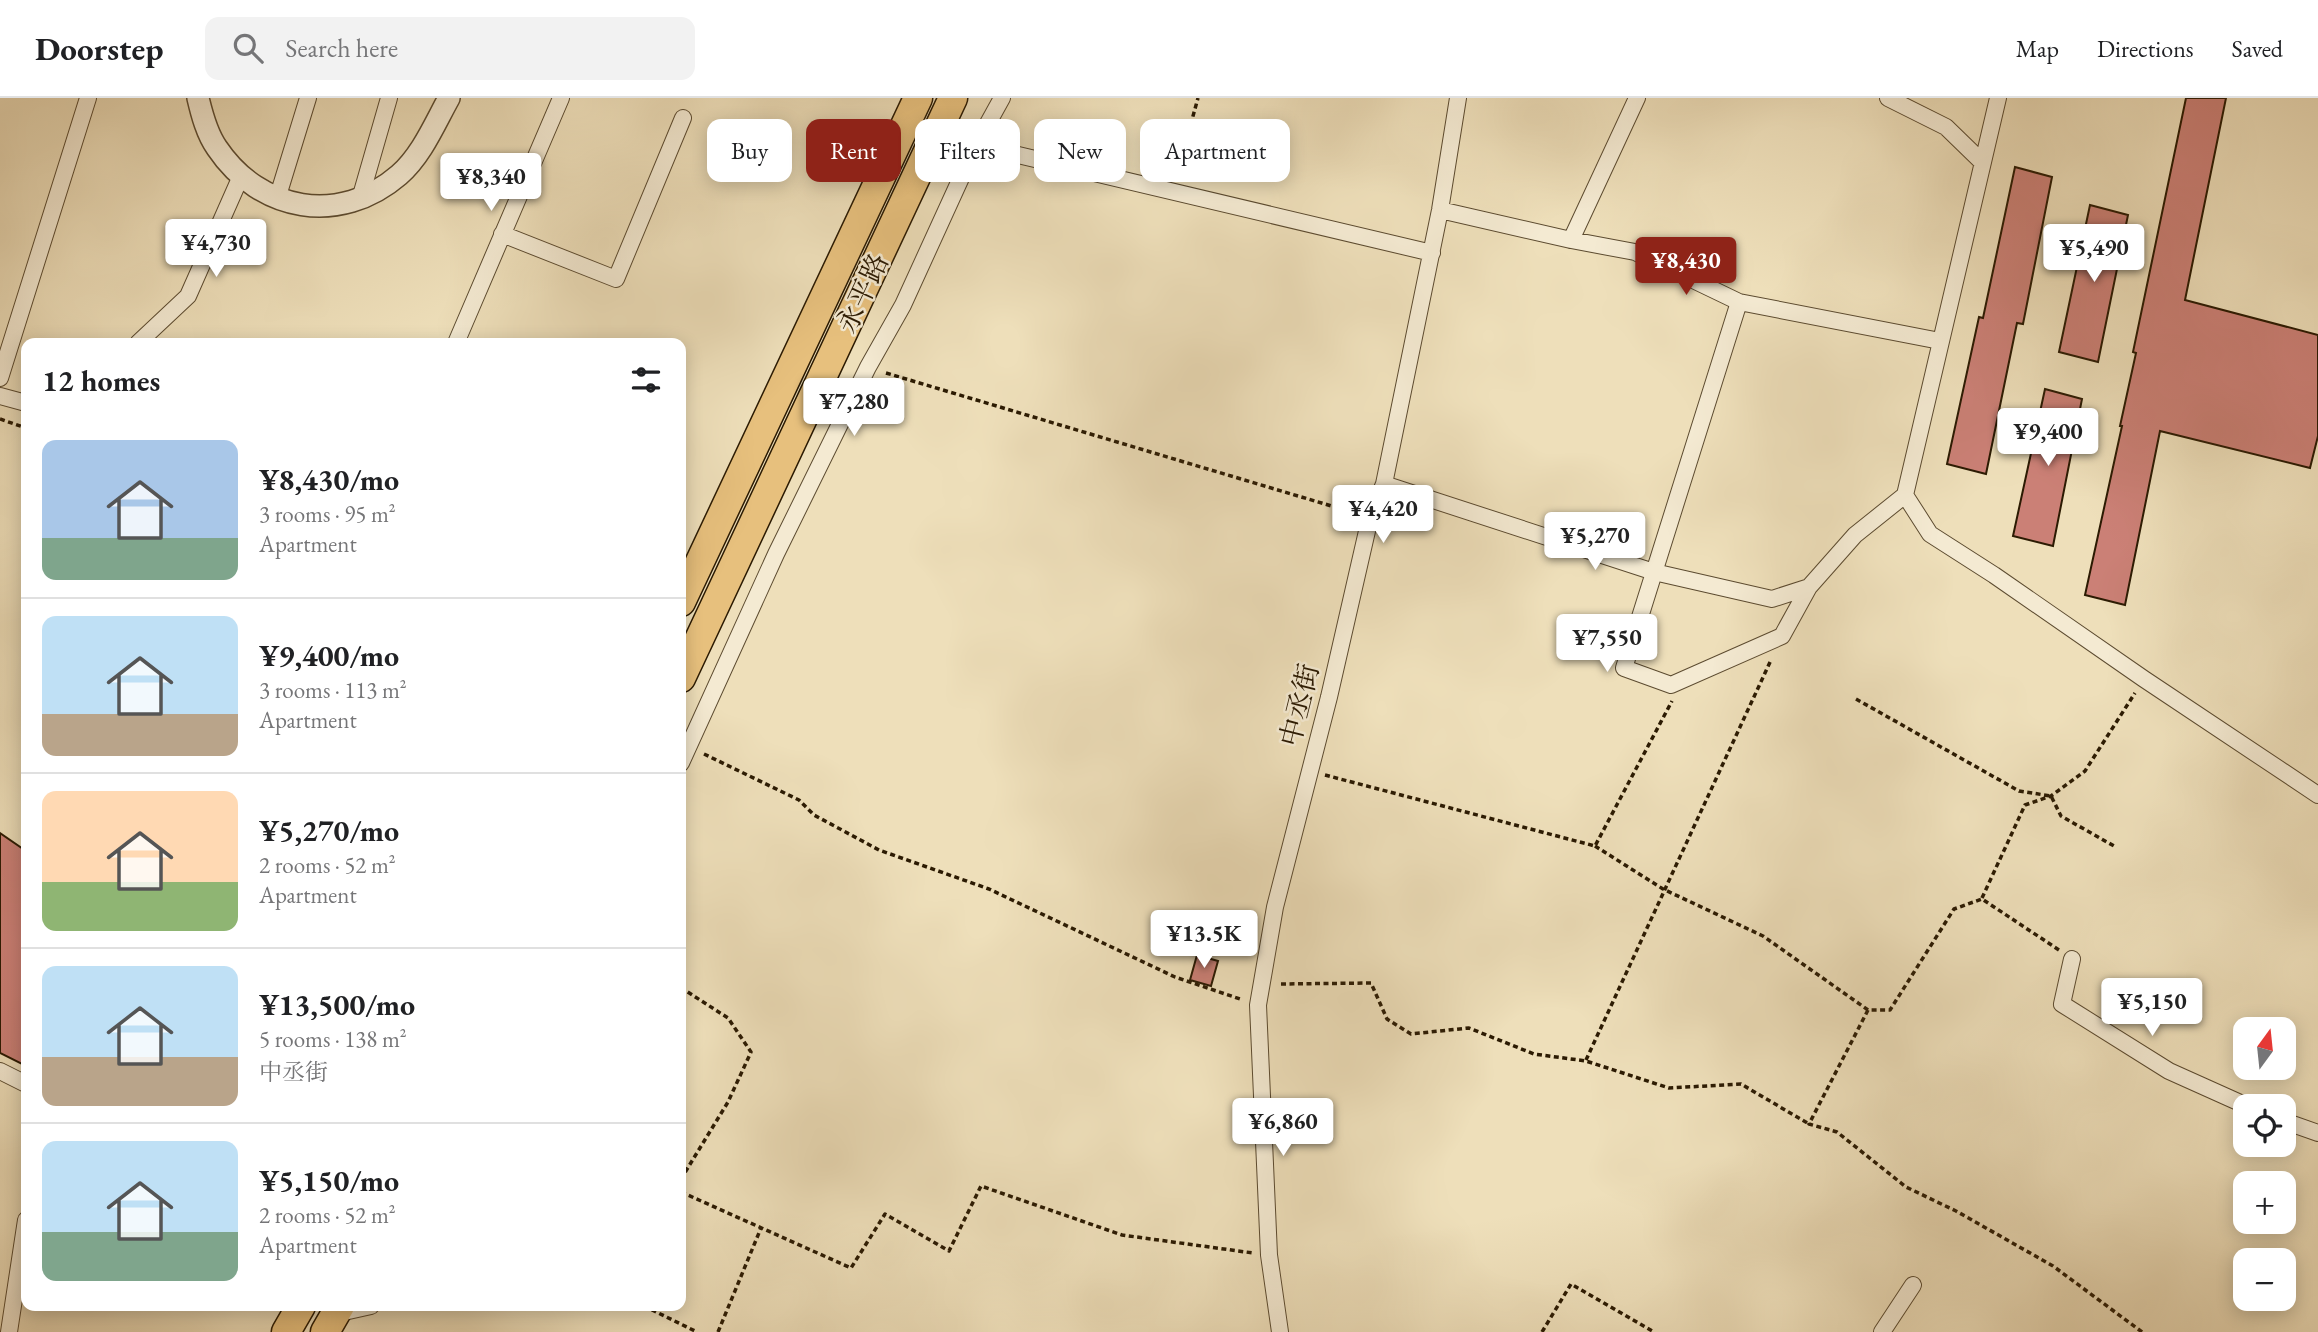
<!DOCTYPE html>
<html lang="en">
<head>
<meta charset="utf-8">
<style>
	body { margin:0; font-family:"EB Garamond","Noto Serif SC",serif; background:#f2f2f2; color:#202124; height:100vh; display:flex; flex-direction:column; font-size:26px; white-space:nowrap }
	* { box-sizing:border-box; margin:0 }
	p { font-size:23px; color:#757577 }
	.icon { flex:none; width:38px; height:38px; fill:none; stroke:currentColor; stroke-width:2; stroke-linecap:round; stroke-linejoin:round }
	.map { position:relative; flex:1; overflow:hidden }
	.panel { position:absolute; left:21px; top:240px; width:665px; height:973px; display:flex; flex-direction:column; background:#fff; border-radius:14px; box-shadow:0 4px 18px #0003 }
	.panel>* { flex:none }
	.guide { position:absolute; left:707px; top:21px; width:665px; height:63px; display:flex; gap:14px }
	.needle { width:46px; rotate:15deg }
	.fabs { position:absolute; left:2233px; top:919px; display:grid; gap:14px }
	.fabs a { display:grid; place-items:center; width:63px; height:63px; border-radius:14px; background:#fff; box-shadow:0 4px 18px #0003; font-size:35px }
	.price { position:absolute; translate:-50% -60px; padding:0 16px; border-radius:7px; background:#fff; color:#222; font-size:23px; line-height:46px; filter:drop-shadow(0 2px 4px #0008) }
	.price::after { content:''; position:absolute; left:50%; top:42px; width:21px; height:16px; margin-left:-10px; background:inherit; clip-path:polygon(0 0,100% 0,50% 100%) }
	.price.on { background:#8f2418; color:#fff }
	ul { padding:0; list-style:none }
	li { display:flex; align-items:center; gap:21px; height:175px; padding:0 21px }
	li+li { border-top:2px solid #e0e0e0 }
	li span { display:grid; place-items:center; flex:none; width:196px; height:140px; border-radius:14px; color:#555 }
	li>.icon { margin-inline-start:auto }
	span .icon { width:84px; height:84px; fill:#fffc; stroke-width:1 }
	li b { font-size:30px }
	h2 { display:flex; justify-content:space-between; align-items:center; height:84px; padding:0 21px; font-size:30px }
	.tag { padding:0 24px; border-radius:14px; background:#fff; box-shadow:0 4px 18px #0003; font-size:24px; line-height:63px }
	.tag.on { background:#8f2418; color:#fff }
	header { display:flex; align-items:center; gap:42px; box-sizing:border-box; height:98px; padding:0 35px; background:#fff; border-bottom:2px solid #e0e0e0 }
	header strong { font-size:33px }
	nav { display:flex; gap:38px; margin-inline-start:auto; font-size:24px }
	.search { width:490px; height:63px; background:#f2f2f2; display:flex; align-items:center; gap:18px; box-sizing:border-box; padding:0 24px; border-radius:14px; color:#757577; font-size:26px }
	.map>svg:first-child { display:block }
	.building { fill:#cb8076; stroke:#2b1a02; stroke-width:2 }
	.lines { fill:none; stroke-linecap:round; stroke-linejoin:round }
	.minor-casing { stroke:#5c4b30; stroke-width:18 }
	.tertiary-casing { stroke:#5c4b30; stroke-width:24 }
	.trunk-casing { stroke:#2b1a02; stroke-width:31 }
	.path { stroke:#2b1a02; stroke-width:3.5; stroke-dasharray:5 3.5; stroke-linecap:butt }
	.minor { stroke:#f4ead2; stroke-width:16 }
	.tertiary { stroke:#f4ead2; stroke-width:21 }
	.trunk { stroke:#e7c07d; stroke-width:28 }
	.labels { text-anchor:middle; dominant-baseline:central; stroke-width:5; stroke-linejoin:round; paint-order:stroke }
	.street-label { font-size:28px; fill:#2b1a02; stroke:#f4ead2 }
</style>
</head>
<body>
<header>
<strong>Doorstep</strong>
<div class="search"><svg class="icon" aria-label="search" viewBox="0 0 24 24"><circle cx="10" cy="10" r="6"/><path d="M15 15l6 6"/></svg>Search here</div>
<nav><a>Map</a><a>Directions</a><a>Saved</a></nav>
</header>
<div class="map">
<svg width="2318" height="1234" viewBox="0 0 2318 1234">
	<rect width="100%" height="100%" fill="#eedfba"/>
	<filter id="stains"><feTurbulence type="fractalNoise" baseFrequency=".00286" numOctaves="4"/><feColorMatrix values="0 0 0 0 .2 0 0 0 0 .09 0 0 0 0 .02 0 0 0 .5 -.17"/></filter>
	<radialGradient id="worn" r=".72"><stop offset=".6" stop-color="#630" stop-opacity="0"/><stop offset="1" stop-color="#630" stop-opacity=".3"/></radialGradient>
	<path class="building" d="M2186,0H2226L2185,202L2318,237V338L2310,370L2160,333L2125,507L2085,497L2122,328H2120L2136,255L2133,254Z
		M2015,69L2052,79L2023,226L2017,225L1986,376L1947,366L1979,219L1983,220Z
		M2090,107L2128,117L2098,264L2059,254Z
		M2045,291L2082,301L2053,448L2013,438Z
		M0,735L26,753V968L0,955Z
		M1197,857L1218,863L1211,888L1190,882Z"/>
	<g class="lines">
		<g class="minor-casing">
			<path id="minor" d="M1888,0L1946,29L1982,64
				M1998,0L1905,397L1930,436L1994,477L2144,581L2318,697
				M976,47L1432,155
				M277,101L308,0
				M360,101L389,0
				M1440,112L1571,142L1635,154L1739,204L1940,243
				M502,136L616,181L683,20
				M1571,142L1637,0
				M1739,204L1624,570L1671,587L1782,538L1809,489L1855,437L1905,397
				M138,245L188,198L241,78
				M456,245L561,0
				M0,280L88,0
				M0,298L26,305
				M1384,386L1654,474L1772,501L1809,489
				M681,665L776,456L868,269L903,207L976,47L1002,0
				M2072,861L2062,906L2169,973L2247,1008
				M0,973L26,986
				M2284,1023L2318,1035
				M335,1216L371,1208
				M9,1234L26,1122
				M1280,1234L1269,1157L1258,907L1275,809L1329,599L1370,420L1384,386L1440,112L1458,0
				M1882,1234L1913,1187"/>
		</g>
		<g class="tertiary-casing">
			<path id="tertiary" d="M198,0C202,17 207,36 217,50C260,114 340,128 399,77C422,57 435,25 449,0"/>
		</g>
		<g class="trunk-casing">
			<path id="trunk" d="M681,504L918,0
				M681,580L953,0
				M286,1234L301,1208
				M325,1234L340,1208"/>
		</g>
		<path class="path" d="M1177,76L1198,0
			M886,275L1355,415
			M0,321L26,330
			M1856,601L2019,693L2051,698L2061,718L2114,748
			M704,656L799,702L814,717L879,752L989,791L1175,879L1243,902
			M1325,677L1595,748L1672,603
			M1595,748L1663,791L1763,838L1868,912H1890L1954,811L1982,801L2059,852
			M1982,800L2025,707L2051,698L2085,673L2135,595
			M1281,886L1371,885L1387,921L1411,936L1469,930L1534,956L1586,963L1669,990L1741,986L1809,1026
			M681,893L683,891L728,920L751,954L728,1004L681,1081
			M1868,912L1809,1026L1837,1034L1906,1089L1956,1113L2053,1168L2142,1234
			M1586,962L1771,562
			M681,1094L851,1170L885,1116L949,1153L981,1088L1122,1137L1253,1155
			M644,1208L697,1234
			M718,1234L761,1130
			M1542,1234L1571,1186L1654,1234"/>
		<use href="#minor" class="minor"/>
		<use href="#tertiary" class="tertiary"/>
		<use href="#trunk" class="trunk"/>
	</g>
	<g class="labels">
		<g class="street-label">
			<text transform="translate(862 195) rotate(-65)">永平路</text>
			<text transform="translate(1299 607) rotate(-76)">中丞街</text>
		</g>
	</g>
	<rect width="100%" height="100%" filter="url(#stains)"/>
	<rect width="100%" height="100%" fill="url(#worn)"/>
</svg>
<div class="fabs">
<a><svg class="needle" viewBox="-14 -14 28 28"><path d="M0-13l5 13h-10z" fill="#e53935"/><path d="M0 13l5-13h-10z" fill="#757577"/></svg></a>
<a><svg class="icon" aria-label="locate" viewBox="0 0 24 24"><circle cx="12" cy="12" r="6"/><path d="M12 2v4M12 18v4M2 12h4M18 12h4"/></svg></a>
<a>+</a>
<a>−</a>
</div>
<b class="price" style="left:491px;top:115px">¥8,340</b>
<b class="price" style="left:216px;top:181px">¥4,730</b>
<b class="price" style="left:2094px;top:186px">¥5,490</b>
<b class="price on" style="left:1686px;top:199px">¥8,430</b>
<b class="price" style="left:854px;top:340px">¥7,280</b>
<b class="price" style="left:2048px;top:370px">¥9,400</b>
<b class="price" style="left:1383px;top:447px">¥4,420</b>
<b class="price" style="left:1595px;top:474px">¥5,270</b>
<b class="price" style="left:1607px;top:576px">¥7,550</b>
<b class="price" style="left:1204px;top:872px">¥13.5K</b>
<b class="price" style="left:2152px;top:940px">¥5,150</b>
<b class="price" style="left:1283px;top:1060px">¥6,860</b>
<div class="guide">
<a class="tag">Buy</a>
<a class="tag on">Rent</a>
<a class="tag">Filters</a>
<a class="tag">New</a>
<a class="tag">Apartment</a>
</div>
<section class="panel">
<h2>12 homes<svg class="icon" aria-label="filters" viewBox="0 0 24 24"><path d="M4 7h16M4 17h16"/><circle cx="9" cy="7" r="2"/><circle cx="15" cy="17" r="2"/></svg></h2>
<ul>
<li><span style="background:linear-gradient(#a9c7e8 70%,#7fa58c 0)"><svg class="icon" aria-label="home" viewBox="0 0 24 24"><path d="M3 11l9-7 9 7M6 9v11h12V9"/></svg></span><div><b>¥8,430/mo</b><p>3 rooms · 95 m²</p><p>Apartment</p></div></li>
<li><span style="background:linear-gradient(#bfe0f5 70%,#b9a48a 0)"><svg class="icon" aria-label="home" viewBox="0 0 24 24"><path d="M3 11l9-7 9 7M6 9v11h12V9"/></svg></span><div><b>¥9,400/mo</b><p>3 rooms · 113 m²</p><p>Apartment</p></div></li>
<li><span style="background:linear-gradient(#ffd9b3 65%,#8fb573 0)"><svg class="icon" aria-label="home" viewBox="0 0 24 24"><path d="M3 11l9-7 9 7M6 9v11h12V9"/></svg></span><div><b>¥5,270/mo</b><p>2 rooms · 52 m²</p><p>Apartment</p></div></li>
<li><span style="background:linear-gradient(#bfe0f5 65%,#b9a48a 0)"><svg class="icon" aria-label="home" viewBox="0 0 24 24"><path d="M3 11l9-7 9 7M6 9v11h12V9"/></svg></span><div><b>¥13,500/mo</b><p>5 rooms · 138 m²</p><p>中丞街</p></div></li>
<li><span style="background:linear-gradient(#bfe0f5 65%,#7fa58c 0)"><svg class="icon" aria-label="home" viewBox="0 0 24 24"><path d="M3 11l9-7 9 7M6 9v11h12V9"/></svg></span><div><b>¥5,150/mo</b><p>2 rooms · 52 m²</p><p>Apartment</p></div></li>
</ul>
</section>
</div>
</body>
</html>
